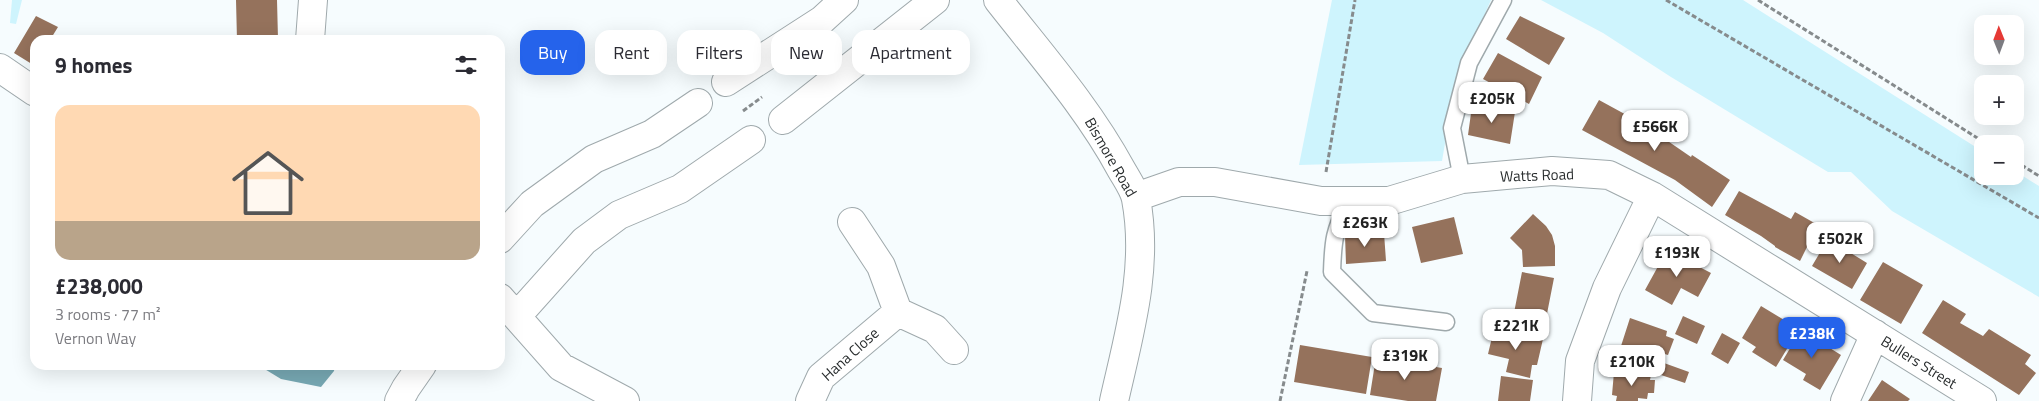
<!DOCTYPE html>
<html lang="en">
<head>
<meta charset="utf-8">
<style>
	body { margin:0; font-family:"Titillium Web",sans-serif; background:#f7f7f7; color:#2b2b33; height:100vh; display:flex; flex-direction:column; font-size:19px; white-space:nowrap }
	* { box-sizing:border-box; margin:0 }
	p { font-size:16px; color:#7c7c81 }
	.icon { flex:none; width:28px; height:28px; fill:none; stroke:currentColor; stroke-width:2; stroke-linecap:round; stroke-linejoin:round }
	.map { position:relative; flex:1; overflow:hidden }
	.drawer { position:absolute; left:30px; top:35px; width:475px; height:335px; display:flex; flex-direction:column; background:#fff; border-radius:15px; box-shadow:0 5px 20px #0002 }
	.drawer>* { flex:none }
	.hud { position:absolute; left:520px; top:30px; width:475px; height:45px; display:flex; gap:10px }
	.needle { width:32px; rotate:359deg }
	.fabs { position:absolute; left:1974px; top:15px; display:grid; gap:10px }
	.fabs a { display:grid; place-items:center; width:50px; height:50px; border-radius:10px; background:#fff; box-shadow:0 5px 20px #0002; font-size:25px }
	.price { position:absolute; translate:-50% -42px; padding:0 11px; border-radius:10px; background:#fff; color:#222; font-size:16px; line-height:32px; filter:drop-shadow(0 1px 2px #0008) }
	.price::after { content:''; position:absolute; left:50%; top:30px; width:15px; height:11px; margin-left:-8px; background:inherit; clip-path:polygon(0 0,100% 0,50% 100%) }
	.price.current { background:#2563eb; color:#fff }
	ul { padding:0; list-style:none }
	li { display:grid; align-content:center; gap:10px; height:265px; padding:0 25px }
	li+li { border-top:1px solid #e1e1e2 }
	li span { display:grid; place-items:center; height:155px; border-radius:15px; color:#555 }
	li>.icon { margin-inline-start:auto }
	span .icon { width:90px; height:90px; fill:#fffc; stroke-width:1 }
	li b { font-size:21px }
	h2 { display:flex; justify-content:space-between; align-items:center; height:60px; padding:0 25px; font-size:21px }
	.tag { padding:0 18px; border-radius:15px; background:#fff; box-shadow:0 5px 20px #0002; font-size:18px; line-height:45px }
	.tag.current { background:#2563eb; color:#fff }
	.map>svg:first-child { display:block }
	.green { fill:#cef4fd }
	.water { fill:#77a8b3 }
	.building { fill:#95725c }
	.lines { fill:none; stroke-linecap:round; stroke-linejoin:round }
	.lane-casing { stroke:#9fa9ac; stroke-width:19 }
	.street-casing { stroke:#9fa9ac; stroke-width:30 }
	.path { stroke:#868b8d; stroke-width:3; stroke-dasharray:5 2.5; stroke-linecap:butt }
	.lane { stroke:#fff; stroke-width:16 }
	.street { stroke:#fff; stroke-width:28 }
	.labels { text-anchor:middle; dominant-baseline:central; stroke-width:5; stroke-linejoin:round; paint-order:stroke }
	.street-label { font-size:15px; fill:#292d2e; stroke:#fff }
</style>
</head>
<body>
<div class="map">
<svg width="2039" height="401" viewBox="0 0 2039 401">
	<rect width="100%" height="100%" fill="#f6fcfe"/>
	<path class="green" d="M12,0H22L16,24L10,23Z
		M1332,0H1491L1456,79L1442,161L1299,165Z
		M1541,0H1743L1982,151V176H2015V171L2039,186V297L1892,211L1851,172H1828L1671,77L1603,33Z"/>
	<path class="water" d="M258,365H335L334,371L321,387L281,379Z"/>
	<path class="building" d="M236,0H277L278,39L237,40Z
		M36,16L58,27L50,40H35V66L14,53Z
		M1520,16L1565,38L1549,65L1506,39Z
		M1498,53L1542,77L1529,104L1483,79Z
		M1599,100L1643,124L1691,157L1692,155L1730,180L1712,207L1675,180L1582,130Z
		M1472,106L1515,112L1510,144L1468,135Z
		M1739,191L1791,219L1795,212L1818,225L1800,261L1775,247V246L1761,236L1725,215Z
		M1533,214L1546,226L1552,235L1555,246V266L1523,267L1522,250L1510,238Z
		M1454,217L1463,254L1421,263L1412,227Z
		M1384,233L1386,261L1346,264L1345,235Z
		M1828,239L1867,263L1852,289L1812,266Z
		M1667,250L1711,273L1698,297L1681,288L1672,305L1645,290Z
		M1883,262L1923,285L1901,324L1860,300Z
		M1522,272L1554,278L1544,329L1512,323Z
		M1943,300L1966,314L1960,323L1983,336L1989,329L2031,355L2025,364L2036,373L2019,395L1922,333Z
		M1761,306L1799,329L1776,367L1752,352L1756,347L1742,338Z
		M1683,316L1705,326L1697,344L1675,334Z
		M1630,318L1667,331L1666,336L1674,339L1668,355L1661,353L1659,359L1654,358L1649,371L1622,362L1627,348L1621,346Z
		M1494,329L1543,339L1537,365H1532L1530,378L1506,372L1509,359L1488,354Z
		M1801,330L1841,355L1820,390L1803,380L1806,374L1783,360Z
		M1722,333L1740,343L1728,364L1711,354Z
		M1300,345L1372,357L1366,394L1294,382Z
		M1376,357L1442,368L1436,401H1408L1370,395Z
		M1664,363L1689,372L1685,383L1661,375Z
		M1614,372L1651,375L1650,380H1655L1654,393H1648L1647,399L1638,398V401H1616L1617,396L1612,395Z
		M1501,376L1533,380L1530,401H1498Z
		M1882,380L1910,399L1908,401H1868Z"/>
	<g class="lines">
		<g class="lane-casing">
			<path id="lane" d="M1462,179L1452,128L1469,63L1503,0
				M1349,202C1334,230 1333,241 1332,272L1373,313L1446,322"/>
		</g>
		<g class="street-casing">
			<path id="street" d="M998,0C1041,55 1088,108 1121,169C1126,178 1134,189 1136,199C1149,268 1129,334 1114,401
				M310,40L313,0
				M0,68L35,92
				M726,82L822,20L844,0
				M783,120L935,0
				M1136,197L1179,182H1215L1321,201H1389L1462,179L1552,171L1609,175L1652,196L1982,401
				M852,222L881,266L898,312
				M500,239L532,204L594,159L652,134L698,103
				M500,298L561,367L625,401
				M517,316L584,241L619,215L680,189L751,140
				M399,401L406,388L422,365
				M810,401L821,377L898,312L935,329L954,350
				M1577,401L1580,361L1607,288L1652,196
				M1845,401L1875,334"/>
		</g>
		<path class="path" d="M1666,0L2039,218
			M1758,0L1987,144
			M743,111L762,97
			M2015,161L2039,176
			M1326,172L1355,0
			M1280,401L1307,271"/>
		<use href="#lane" class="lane"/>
		<use href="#street" class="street"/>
	</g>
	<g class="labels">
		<g class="street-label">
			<text transform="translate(1111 157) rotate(60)">Bismore Road</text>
			<text transform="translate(1537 175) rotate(-2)">Watts Road</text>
			<text transform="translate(850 354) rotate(-42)">Hana Close</text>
			<text transform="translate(1919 362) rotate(32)">Bullers Street</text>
		</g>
	</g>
</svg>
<div class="fabs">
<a><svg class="needle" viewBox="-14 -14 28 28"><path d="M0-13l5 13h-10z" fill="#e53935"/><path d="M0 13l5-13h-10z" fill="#7c7c81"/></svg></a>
<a>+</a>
<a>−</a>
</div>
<b class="price" style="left:1492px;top:124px">£205K</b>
<b class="price" style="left:1655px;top:152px">£566K</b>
<b class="price" style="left:1365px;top:248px">£263K</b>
<b class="price" style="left:1840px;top:264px">£502K</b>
<b class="price" style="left:1677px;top:278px">£193K</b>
<b class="price" style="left:1516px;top:351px">£221K</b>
<b class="price current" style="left:1812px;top:359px">£238K</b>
<b class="price" style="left:1405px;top:381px">£319K</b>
<b class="price" style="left:1632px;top:387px">£210K</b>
<div class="hud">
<a class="tag current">Buy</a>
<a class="tag">Rent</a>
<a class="tag">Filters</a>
<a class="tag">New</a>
<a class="tag">Apartment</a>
</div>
<section class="drawer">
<h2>9 homes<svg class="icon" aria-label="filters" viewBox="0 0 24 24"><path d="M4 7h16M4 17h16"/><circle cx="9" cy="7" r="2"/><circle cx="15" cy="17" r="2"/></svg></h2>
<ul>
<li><span style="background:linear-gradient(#ffd9b3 75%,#b9a48a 0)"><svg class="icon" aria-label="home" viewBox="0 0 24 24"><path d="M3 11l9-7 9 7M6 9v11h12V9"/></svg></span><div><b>£238,000</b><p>3 rooms · 77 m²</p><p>Vernon Way</p></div></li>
</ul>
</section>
</div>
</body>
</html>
